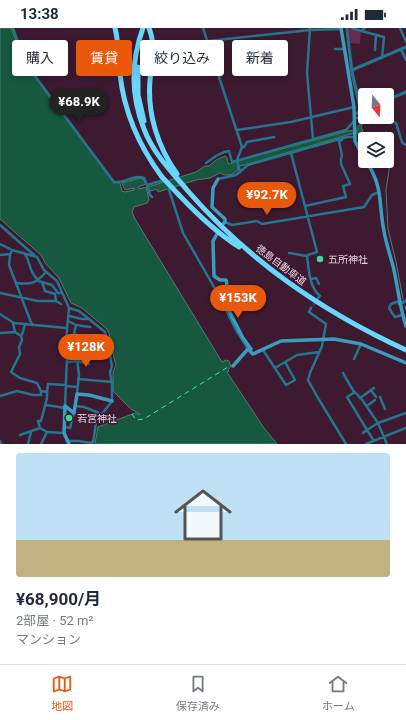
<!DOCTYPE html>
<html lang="ja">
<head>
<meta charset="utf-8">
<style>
	body { margin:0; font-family:Roboto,"Noto Sans JP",sans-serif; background:#f6f6f7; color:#1f2937; height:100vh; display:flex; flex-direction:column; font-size:15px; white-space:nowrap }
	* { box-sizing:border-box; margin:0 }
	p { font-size:13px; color:#747a83 }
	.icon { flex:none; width:22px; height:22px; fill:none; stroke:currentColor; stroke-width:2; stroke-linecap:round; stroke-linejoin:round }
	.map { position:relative; height:416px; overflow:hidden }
	.details { display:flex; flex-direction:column; background:#fff; flex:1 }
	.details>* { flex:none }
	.banner { position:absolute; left:12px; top:12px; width:382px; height:36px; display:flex; gap:8px }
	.needle { width:26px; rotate:162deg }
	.buttons { position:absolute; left:358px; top:60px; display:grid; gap:8px }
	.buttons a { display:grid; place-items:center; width:36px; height:36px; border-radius:4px; background:#fff; box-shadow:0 2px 10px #0003; font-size:20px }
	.price { position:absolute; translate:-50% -34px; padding:0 9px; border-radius:14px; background:#ea580c; color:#fff; font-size:13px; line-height:26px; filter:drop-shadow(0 1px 2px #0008) }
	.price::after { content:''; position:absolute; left:50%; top:24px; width:12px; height:9px; margin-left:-6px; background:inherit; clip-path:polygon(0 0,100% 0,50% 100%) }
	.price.selected { background:#222; color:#fff }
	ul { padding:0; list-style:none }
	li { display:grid; align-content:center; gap:8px; height:212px; padding:0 16px }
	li+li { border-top:1px solid #e0e1e3 }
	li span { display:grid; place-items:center; height:124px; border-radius:4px; color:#555 }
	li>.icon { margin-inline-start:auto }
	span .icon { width:72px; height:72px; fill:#fffc; stroke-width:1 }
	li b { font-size:17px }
	.pill { padding:0 14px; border-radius:4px; background:#fff; box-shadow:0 2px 10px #0003; font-size:14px; line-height:36px }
	.pill.selected { background:#ea580c; color:#fff }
	.status { display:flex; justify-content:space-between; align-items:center; height:28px; padding:0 20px; background:#fff; direction:ltr }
	.status svg { height:11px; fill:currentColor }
	.dock { display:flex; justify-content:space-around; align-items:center; height:56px; border-top:1px solid #e0e1e3; background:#fff; font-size:11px; color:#747a83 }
	.dock a { display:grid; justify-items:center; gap:2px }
	.dock .selected { color:#ea580c }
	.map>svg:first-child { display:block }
	.green { fill:#672a51 }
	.water { fill:#165940; stroke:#557c6f }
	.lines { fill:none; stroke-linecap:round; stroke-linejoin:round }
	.stream { stroke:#557c6f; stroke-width:1 }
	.ferry { stroke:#42e8ab; stroke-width:1; stroke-dasharray:5 4; stroke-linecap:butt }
	.minor-tunnel { stroke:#57354a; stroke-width:2.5; stroke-dasharray:2.5 1; stroke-linecap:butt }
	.minor { stroke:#24758f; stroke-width:2.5 }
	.tertiary { stroke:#24758f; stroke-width:3 }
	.secondary { stroke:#389dbe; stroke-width:3.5 }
	.motorway { stroke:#69d7fd; stroke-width:5 }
	.motorway-bridge { stroke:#69d7fd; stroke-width:5 }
	.poi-dot { fill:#46d49e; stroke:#3d1a30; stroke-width:1.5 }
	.labels { text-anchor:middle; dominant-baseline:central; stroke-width:3; stroke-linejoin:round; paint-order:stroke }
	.poi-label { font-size:10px; fill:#e8cfdd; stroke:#3d1a30; text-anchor:start }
	.street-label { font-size:10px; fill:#e8cfdd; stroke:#3d1a30 }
</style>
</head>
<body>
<div class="status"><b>13:38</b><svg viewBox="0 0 49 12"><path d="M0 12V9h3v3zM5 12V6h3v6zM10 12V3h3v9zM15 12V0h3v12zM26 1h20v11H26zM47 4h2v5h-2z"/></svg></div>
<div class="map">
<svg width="406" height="416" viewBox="0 0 406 416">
	<rect width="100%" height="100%" fill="#3d1a30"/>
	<path class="green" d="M348,0L361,4L360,16L350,15Z"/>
	<path class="water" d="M0,0H11L25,36L113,154L120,155L122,163L125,164L134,162V160L125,162L122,155L141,150L144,152L146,156L138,159L139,161L146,159L149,172L147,175L134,179L132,184L135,191L222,334L226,332L229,333L231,338L228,342L229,343L227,344L264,400L277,416H95L98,399L135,385L139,387L140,386L131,381L113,363V344L116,337L113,326L109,305L107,301L82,280L71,275L59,250L46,236L41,227L0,191Z
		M360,93L363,94L361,100L363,102L362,104L365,116V125L362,121L358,105L351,106L241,138L237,137L238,142C233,147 226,149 220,145L210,150L196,152L158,164L157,161L150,163L148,159L196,144L205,138H209L216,132L225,128L227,130L228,135L230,136L241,132L348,103L358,102V98L360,97Z"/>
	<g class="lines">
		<path class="stream" d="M346,0L351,44L359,80
			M380,111L386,103
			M385,133L389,139V143L386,162L388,201L396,234L403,271
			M405,278L406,282"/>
		<path class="ferry" d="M132,386L136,392L144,391L228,339L229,340"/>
		<path class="minor-tunnel" d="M311,280L317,272"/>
		<path class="minor" d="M13,0L26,36L114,154C124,156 134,146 144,150L147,157L164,152
			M203,0L242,119L237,132L240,144
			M310,0L307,45L313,111
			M347,0L352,42L361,83
			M352,0L361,3L365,0
			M400,0L406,14
			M361,3L384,9L382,30
			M208,13L310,2L341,1
			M335,21H344
			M375,22L376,7
			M355,89L361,91L383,89L390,91L396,95L402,114L404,116L406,117
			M237,102L291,94L354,79
			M242,119H244L247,114L274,109
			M291,125L317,224L308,227L307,228C309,241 309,259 320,268L318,270
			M206,135C214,130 219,124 229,123L232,134L346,102L354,93
			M218,151L236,147L248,137L347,109H355
			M147,157L150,167L152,169
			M169,162L183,205L218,266L236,302L248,321
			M305,178L346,169L343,158L350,156L341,136V131L342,128L339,113L342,112
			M225,194L232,197L257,193L262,196L364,179L372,167L379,164
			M0,197L34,227
			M0,216L12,222L37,229L44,242L57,253L69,280
			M12,222L10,227L9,237L32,297
			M24,225C31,233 28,243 38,252
			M289,225L307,228
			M0,227L10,226
			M311,251L316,250L319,256
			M38,253L52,257L58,265H61
			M42,254L45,263L55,266L56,273
			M17,255C32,257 36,255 46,244
			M0,265L38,273H56L61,276
			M399,273L391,276L389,280L392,285L395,289L402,287
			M311,280L309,284L326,296L322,318L310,345L308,352L318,370L346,416
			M0,286L14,295L66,300
			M69,288L82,291H89
			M68,293L76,297L90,299
			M13,295L15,304L21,308L22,312L19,319L20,326L11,344L20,350L37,355L41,363L47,364L48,356L66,357
			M76,297L74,305L76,306L75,326L77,330L79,347L77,366
			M0,305L15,304
			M21,308L23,304L25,296
			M66,314L96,316V318
			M263,322L286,357L295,352L285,334
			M354,331L361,316
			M67,334L78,333L89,336
			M275,340L297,327L319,324
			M343,345L354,364
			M78,351L112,354
			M66,358L77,359
			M371,362L376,369
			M355,364L363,373L378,395L367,402L347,369Z
			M0,368L17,363L33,367H41V363
			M380,369L385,381
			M360,370L374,360
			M46,377L65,380
			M65,378L67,328L66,313L69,280L79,283L89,291L105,304L107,311L112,338L110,344L112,356V373L96,394L93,416
			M76,378L84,379L99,385L101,387
			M367,378L375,372
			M65,399L70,400L74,385
			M40,400L38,393H41L47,370V364
			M363,405L367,402L374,413
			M20,407L40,400L47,404L64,405
			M0,413L1,416
			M68,413H78L91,415L92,414
			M28,416L31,404
			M41,416L47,404
			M366,416L406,400
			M387,416L378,395L406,385"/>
		<path class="tertiary" d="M401,21L406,32
			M352,42L406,19
			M387,72L406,64
			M355,86L365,81
			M399,276L406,273"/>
		<path class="secondary" d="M341,0L354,79L355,113L359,121L365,131
			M366,133C384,160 378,174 384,203C386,216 391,229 394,242C398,261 400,280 406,298
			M218,151L213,160L212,179L225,191V194L223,196
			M217,206L213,213L214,248L220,252H226C229,260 223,265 224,273L243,310L251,321
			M233,338L248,321L253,326L281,313L334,311L361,316L406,335
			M65,378L74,385L77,366L89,367L112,373
			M65,378L64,405L69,416"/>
		<path class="motorway" d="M115,0C119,15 118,30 120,46C124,84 139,118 162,149
			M143,0C131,33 131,68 144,101C153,125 171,143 187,162C249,233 321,283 406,322
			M149,0C156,18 152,34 150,52C147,86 158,119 177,146
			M138,39V67L144,93
			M179,167C197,186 217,205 239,219"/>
		<path class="motorway-bridge" d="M162,149L179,167"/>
	</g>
	<g class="poi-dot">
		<circle cx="320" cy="231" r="4"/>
		<circle cx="69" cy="390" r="4"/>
	</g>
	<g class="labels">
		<g class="poi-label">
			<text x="328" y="231">五所神社</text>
			<text x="77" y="390">若宮神社</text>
		</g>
		<g class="street-label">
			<text transform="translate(281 237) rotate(37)">徳島自動車道</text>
		</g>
	</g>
</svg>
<div class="buttons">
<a><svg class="needle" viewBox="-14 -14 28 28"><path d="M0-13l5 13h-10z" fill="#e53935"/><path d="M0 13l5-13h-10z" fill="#747a83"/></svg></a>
<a><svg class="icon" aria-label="layers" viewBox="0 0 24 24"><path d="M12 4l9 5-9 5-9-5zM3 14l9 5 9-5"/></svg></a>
</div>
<b class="price selected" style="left:79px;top:95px">¥68.9K</b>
<b class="price" style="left:267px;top:188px">¥92.7K</b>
<b class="price" style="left:238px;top:291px">¥153K</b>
<b class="price" style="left:86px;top:340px">¥128K</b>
<div class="banner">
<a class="pill">購入</a>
<a class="pill selected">賃貸</a>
<a class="pill">絞り込み</a>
<a class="pill">新着</a>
</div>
</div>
<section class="details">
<ul>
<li><span style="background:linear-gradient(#bfe0f5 70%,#c2b280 0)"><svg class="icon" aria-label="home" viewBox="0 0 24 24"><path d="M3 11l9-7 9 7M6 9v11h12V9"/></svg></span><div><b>¥68,900/月</b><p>2部屋 · 52 m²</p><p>マンション</p></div></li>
</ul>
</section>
<nav class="dock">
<a class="selected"><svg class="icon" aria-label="map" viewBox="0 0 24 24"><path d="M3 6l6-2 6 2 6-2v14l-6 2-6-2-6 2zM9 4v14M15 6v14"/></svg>地図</a>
<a><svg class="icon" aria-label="saved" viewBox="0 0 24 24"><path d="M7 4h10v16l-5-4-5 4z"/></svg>保存済み</a>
<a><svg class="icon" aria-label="home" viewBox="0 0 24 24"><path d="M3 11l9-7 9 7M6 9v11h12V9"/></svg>ホーム</a>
</nav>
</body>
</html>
